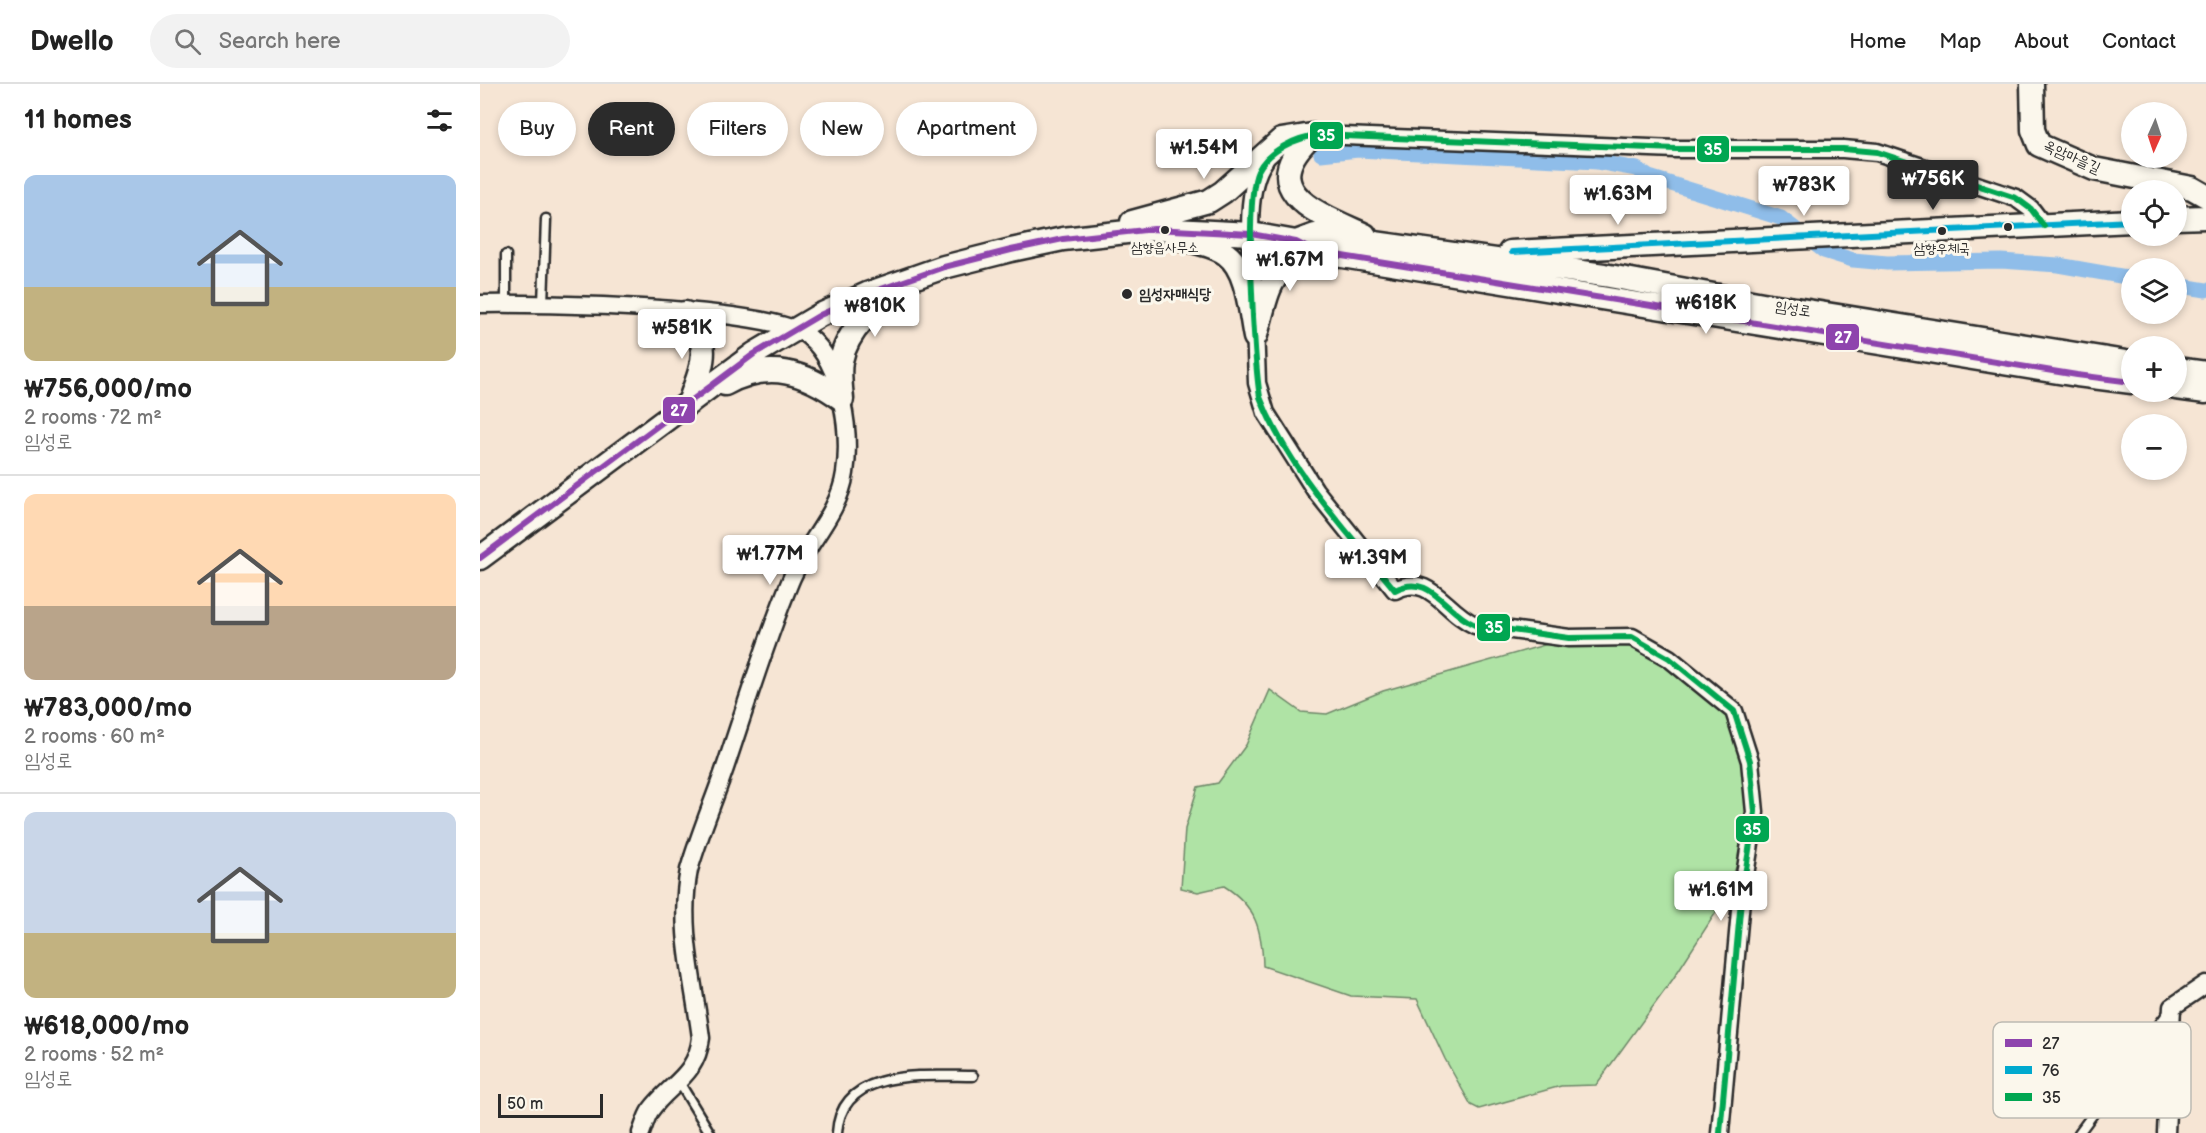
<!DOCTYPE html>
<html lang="en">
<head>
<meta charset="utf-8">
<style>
	body { margin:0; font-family:"Balsamiq Sans","Poor Story",sans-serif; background:#f2f2f2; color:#222; height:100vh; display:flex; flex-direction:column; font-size:22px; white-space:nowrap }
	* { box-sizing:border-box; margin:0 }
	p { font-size:20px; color:#767676 }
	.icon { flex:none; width:33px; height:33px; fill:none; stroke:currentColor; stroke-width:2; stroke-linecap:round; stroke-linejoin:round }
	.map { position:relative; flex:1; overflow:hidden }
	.details { display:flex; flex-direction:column; background:#fff; width:480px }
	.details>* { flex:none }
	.hud { position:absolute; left:18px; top:18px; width:570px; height:54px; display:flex; gap:12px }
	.needle { width:39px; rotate:183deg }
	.controls { position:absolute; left:1641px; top:18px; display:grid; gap:12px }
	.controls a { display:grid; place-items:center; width:66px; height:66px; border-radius:50%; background:#fff; box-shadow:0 3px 9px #0003; font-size:30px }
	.scale { position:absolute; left:18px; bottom:15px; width:105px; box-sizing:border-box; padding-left:6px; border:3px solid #2b2b2b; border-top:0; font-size:16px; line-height:21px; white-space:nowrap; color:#2b2b2b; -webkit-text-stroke:4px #fbf7ec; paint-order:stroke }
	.price { position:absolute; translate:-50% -51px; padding:0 14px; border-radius:6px; background:#fff; color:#222; font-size:20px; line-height:39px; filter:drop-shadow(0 2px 3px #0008) }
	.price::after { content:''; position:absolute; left:50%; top:36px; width:18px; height:14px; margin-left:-9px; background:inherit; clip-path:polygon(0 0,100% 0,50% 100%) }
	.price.on { background:#2b2b2b; color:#fff }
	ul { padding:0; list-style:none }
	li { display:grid; align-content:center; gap:12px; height:318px; padding:0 24px }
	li+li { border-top:2px solid #e0e0e0 }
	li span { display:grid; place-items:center; height:186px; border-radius:12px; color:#555 }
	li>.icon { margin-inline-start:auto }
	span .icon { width:108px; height:108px; fill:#fffc; stroke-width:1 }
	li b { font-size:26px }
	h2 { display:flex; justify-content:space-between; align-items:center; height:72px; padding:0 24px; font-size:26px }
	.chip { padding:0 21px; border-radius:27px; background:#fff; box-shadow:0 3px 9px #0003; font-size:21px; line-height:54px }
	.chip.on { background:#2b2b2b; color:#fff }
	header { display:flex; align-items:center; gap:36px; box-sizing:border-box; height:84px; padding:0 30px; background:#fff; border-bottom:2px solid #e0e0e0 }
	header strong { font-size:28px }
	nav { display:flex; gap:33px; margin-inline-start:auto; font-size:21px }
	.search { width:420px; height:54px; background:#f2f2f2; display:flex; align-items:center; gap:15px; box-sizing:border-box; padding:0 21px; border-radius:33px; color:#767676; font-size:22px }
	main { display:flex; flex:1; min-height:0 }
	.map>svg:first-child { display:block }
	.green { fill:#afe3a5; stroke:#6d8768; stroke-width:1.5 }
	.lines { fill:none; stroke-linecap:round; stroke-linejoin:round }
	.canal { stroke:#8fbde9; stroke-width:15 }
	.lane-casing { stroke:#2b2b2b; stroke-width:13 }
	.street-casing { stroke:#2b2b2b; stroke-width:21 }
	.secondary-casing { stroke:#2b2b2b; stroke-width:27 }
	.lane { stroke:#fbf7ec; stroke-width:8 }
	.street { stroke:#fbf7ec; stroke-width:16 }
	.secondary { stroke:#fbf7ec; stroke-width:22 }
	.bus-1-casing { stroke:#fbf7ec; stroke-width:10 }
	.bus-2-casing { stroke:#fbf7ec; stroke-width:10 }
	.bus-3-casing { stroke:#fbf7ec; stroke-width:10 }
	.bus-1 { stroke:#8e44ad; stroke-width:6 }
	.bus-2 { stroke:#00a9ce; stroke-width:6 }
	.bus-3 { stroke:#00a651; stroke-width:6 }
	.bus-dot { fill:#2b2b2b; stroke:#fbf7ec; stroke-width:2 }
	.labels { text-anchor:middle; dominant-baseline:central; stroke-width:6; stroke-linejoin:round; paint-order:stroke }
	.bus-label { font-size:14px; fill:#2b2b2b; stroke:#fbf7ec }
	.street-label { font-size:15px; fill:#2b2b2b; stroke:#fbf7ec }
	.poi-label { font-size:15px; font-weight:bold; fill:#2b2b2b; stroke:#fbf7ec; text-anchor:start }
	.key { fill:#fbf7ec; stroke:#bdbab2; stroke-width:1.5 }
	.key-label { font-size:16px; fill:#2b2b2b }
	.line-badge { stroke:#fbf7ec; stroke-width:2 }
	.badge-label { font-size:16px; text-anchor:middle; font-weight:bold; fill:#fff }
</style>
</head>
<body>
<header>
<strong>Dwello</strong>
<div class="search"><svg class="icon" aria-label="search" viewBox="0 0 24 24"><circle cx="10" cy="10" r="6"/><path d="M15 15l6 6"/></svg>Search here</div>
<nav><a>Home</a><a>Map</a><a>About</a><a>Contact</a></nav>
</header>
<main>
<section class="details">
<h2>11 homes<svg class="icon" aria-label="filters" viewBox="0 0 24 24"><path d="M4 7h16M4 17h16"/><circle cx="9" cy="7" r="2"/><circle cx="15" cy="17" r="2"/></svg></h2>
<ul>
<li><span style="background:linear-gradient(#a9c7e8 60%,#c2b280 0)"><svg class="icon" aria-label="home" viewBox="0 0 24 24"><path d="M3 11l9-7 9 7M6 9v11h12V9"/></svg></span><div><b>₩756,000/mo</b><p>2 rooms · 72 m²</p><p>임성로</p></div></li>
<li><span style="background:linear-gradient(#ffd9b3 60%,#b9a48a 0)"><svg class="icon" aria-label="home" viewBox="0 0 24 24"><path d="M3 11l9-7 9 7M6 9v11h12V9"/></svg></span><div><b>₩783,000/mo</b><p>2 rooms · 60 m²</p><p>임성로</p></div></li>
<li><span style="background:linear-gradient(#c9d6e8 65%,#c2b280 0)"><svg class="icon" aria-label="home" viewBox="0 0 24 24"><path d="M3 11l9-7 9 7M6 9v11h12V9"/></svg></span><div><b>₩618,000/mo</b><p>2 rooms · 52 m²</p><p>임성로</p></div></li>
</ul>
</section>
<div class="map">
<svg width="1726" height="1049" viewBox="0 0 1726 1049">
	<rect width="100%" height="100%" fill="#f6e5d4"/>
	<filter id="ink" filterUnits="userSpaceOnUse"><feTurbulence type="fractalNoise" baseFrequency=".0167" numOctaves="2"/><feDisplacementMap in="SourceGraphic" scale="12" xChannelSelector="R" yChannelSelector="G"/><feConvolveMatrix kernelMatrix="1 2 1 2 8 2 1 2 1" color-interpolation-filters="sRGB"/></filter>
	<g filter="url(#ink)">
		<path class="green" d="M1152,553L1254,627L1273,740L1242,819L1193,895L1116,1001L1081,1002L999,1025L991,1021L965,975L937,915L871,912L783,882C782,846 776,822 744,802L718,808L701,804L705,745L718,703L738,699L766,661L790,606L821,628L847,630L903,607L1089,554Z"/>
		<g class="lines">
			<path class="canal" d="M841,70L878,66L1117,78L1157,85L1169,93L1301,134L1344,167L1373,176L1407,179L1521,177L1578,181L1652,194
				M1696,201L1726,206"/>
			<g class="lane-casing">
				<path id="lane" d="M26,171V219
					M63,220L66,135
					M199,998L230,1049
					M357,1049C361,983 445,992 493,992
					M1599,1049L1690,926"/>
			</g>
			<g class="street-casing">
				<path id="street" d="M823,54L839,51L1196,65H1363L1397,68L1536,114L1551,125L1564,142
					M774,212C772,174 762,107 785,76
					M0,220C56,219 293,222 329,253C362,280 371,349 365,389C359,431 325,460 310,498C286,556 268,615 248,675C236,712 220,748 209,786C198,843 214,898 221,954C216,993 190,999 170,1027C166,1033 164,1042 161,1049
					M775,241L777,299L786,329L835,406L915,506C951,488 964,528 995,541L1089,554L1152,553L1189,574L1254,627L1270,677L1275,728L1261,816L1240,1049
					M1686,1049L1692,923L1726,900"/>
			</g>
			<g class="secondary-casing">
				<path id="secondary" d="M1552,0L1553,46L1559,61L1614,85L1712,104L1726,112
					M832,51C772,107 839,130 885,151
					M1696,134L1726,133
					M652,138L729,117L743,108L801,56L832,51
					M702,155C716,158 734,161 746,170C768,186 770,229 775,253
					M816,158L835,151L852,153L1124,191L1283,220L1652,279
					M1030,168L1652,137
					M205,229C234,262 222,281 209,319
					M776,251C790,202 788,177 847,172
					M1696,285L1726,289
					M245,300C289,276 325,288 362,315
					M1696,304L1726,308
					M362,315C361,303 359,289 361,277C367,245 395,223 419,204
					M0,474L274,270L340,231L387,210L464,183L531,166L583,155L674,145L771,150L816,158L835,168L856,171L1597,291L1652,298"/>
			</g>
			<use href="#lane" class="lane"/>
			<use href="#street" class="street"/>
			<use href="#secondary" class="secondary"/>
			<g class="bus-1-casing">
				<path id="bus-1" d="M0,474L274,270L340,231L387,210L464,183L531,166L583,155L674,145L771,150L816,158L835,168L856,171L1597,291L1652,298"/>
			</g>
			<g class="bus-2-casing">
				<path id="bus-2" d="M1032,168L1652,137"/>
			</g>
			<g class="bus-3-casing">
				<path id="bus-3" d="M1240,1049L1261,816L1275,728L1270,677L1254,627L1189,574L1152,553L1089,554L995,541C964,528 951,488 915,506C867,447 808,385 780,313C774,277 764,115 778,87C788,67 816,53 839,51L1196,65H1363L1397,68L1536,114L1551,125L1564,142"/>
			</g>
			<use href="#bus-1" class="bus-1"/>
			<use href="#bus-2" class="bus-2"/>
			<use href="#bus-3" class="bus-3"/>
		</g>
	</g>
	<g class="bus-dot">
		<circle cx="1528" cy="143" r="5"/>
		<circle cx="685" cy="146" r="5"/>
		<circle cx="1462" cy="147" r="5"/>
		<circle cx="647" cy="210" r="6"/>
	</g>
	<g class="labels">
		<g class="bus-label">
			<text x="685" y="163">삼향읍사무소</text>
			<text x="1462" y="164">삼향우체국</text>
		</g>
		<g class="street-label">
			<text transform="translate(1592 73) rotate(24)">옥암마을길</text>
			<text transform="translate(1313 225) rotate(9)">임성로</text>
		</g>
		<g class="poi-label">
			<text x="659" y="210">임성자매식당</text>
		</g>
	</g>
	<rect x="1513" y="938" width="198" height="96" rx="9" class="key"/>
	<rect x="1525" y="955" width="27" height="8" fill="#8e44ad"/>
	<rect x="1525" y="982" width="27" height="8" fill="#00a9ce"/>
	<rect x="1525" y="1009" width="27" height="8" fill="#00a651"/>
	<g class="key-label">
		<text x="1562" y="965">27</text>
		<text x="1562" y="992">76</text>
		<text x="1562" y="1019">35</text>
	</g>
	<g class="line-badge">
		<rect x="829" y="37" width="35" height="29" rx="6" fill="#00a651"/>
		<rect x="1216" y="51" width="34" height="28" rx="6" fill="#00a651"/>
		<rect x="1345" y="239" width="35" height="28" rx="6" fill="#8e44ad"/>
		<rect x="182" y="312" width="34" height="28" rx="6" fill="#8e44ad"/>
		<rect x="996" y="529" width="35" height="29" rx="6" fill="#00a651"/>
		<rect x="1255" y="731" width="35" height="28" rx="6" fill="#00a651"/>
	</g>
	<g class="badge-label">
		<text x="846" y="57">35</text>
		<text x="1233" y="71">35</text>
		<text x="1363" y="259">27</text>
		<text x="199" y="332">27</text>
		<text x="1014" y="549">35</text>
		<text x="1272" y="751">35</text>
	</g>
</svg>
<div class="controls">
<a><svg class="needle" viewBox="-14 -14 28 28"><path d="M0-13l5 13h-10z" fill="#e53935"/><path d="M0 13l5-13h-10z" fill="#767676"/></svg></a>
<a><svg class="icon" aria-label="locate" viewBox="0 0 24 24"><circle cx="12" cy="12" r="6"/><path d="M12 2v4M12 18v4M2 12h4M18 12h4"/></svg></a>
<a><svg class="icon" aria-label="layers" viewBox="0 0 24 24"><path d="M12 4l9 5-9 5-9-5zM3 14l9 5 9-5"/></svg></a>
<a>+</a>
<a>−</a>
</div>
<div class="scale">50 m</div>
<b class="price" style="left:724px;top:96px">₩1.54M</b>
<b class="price on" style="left:1453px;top:127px">₩756K</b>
<b class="price" style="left:1324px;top:133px">₩783K</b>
<b class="price" style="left:1138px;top:142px">₩1.63M</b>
<b class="price" style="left:810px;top:208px">₩1.67M</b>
<b class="price" style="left:1226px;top:251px">₩618K</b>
<b class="price" style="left:395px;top:254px">₩810K</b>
<b class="price" style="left:202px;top:276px">₩581K</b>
<b class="price" style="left:290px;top:502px">₩1.77M</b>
<b class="price" style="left:893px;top:506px">₩1.39M</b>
<b class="price" style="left:1241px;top:838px">₩1.61M</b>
<div class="hud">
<a class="chip">Buy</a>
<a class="chip on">Rent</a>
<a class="chip">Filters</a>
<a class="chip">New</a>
<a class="chip">Apartment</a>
</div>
</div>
</main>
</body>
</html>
